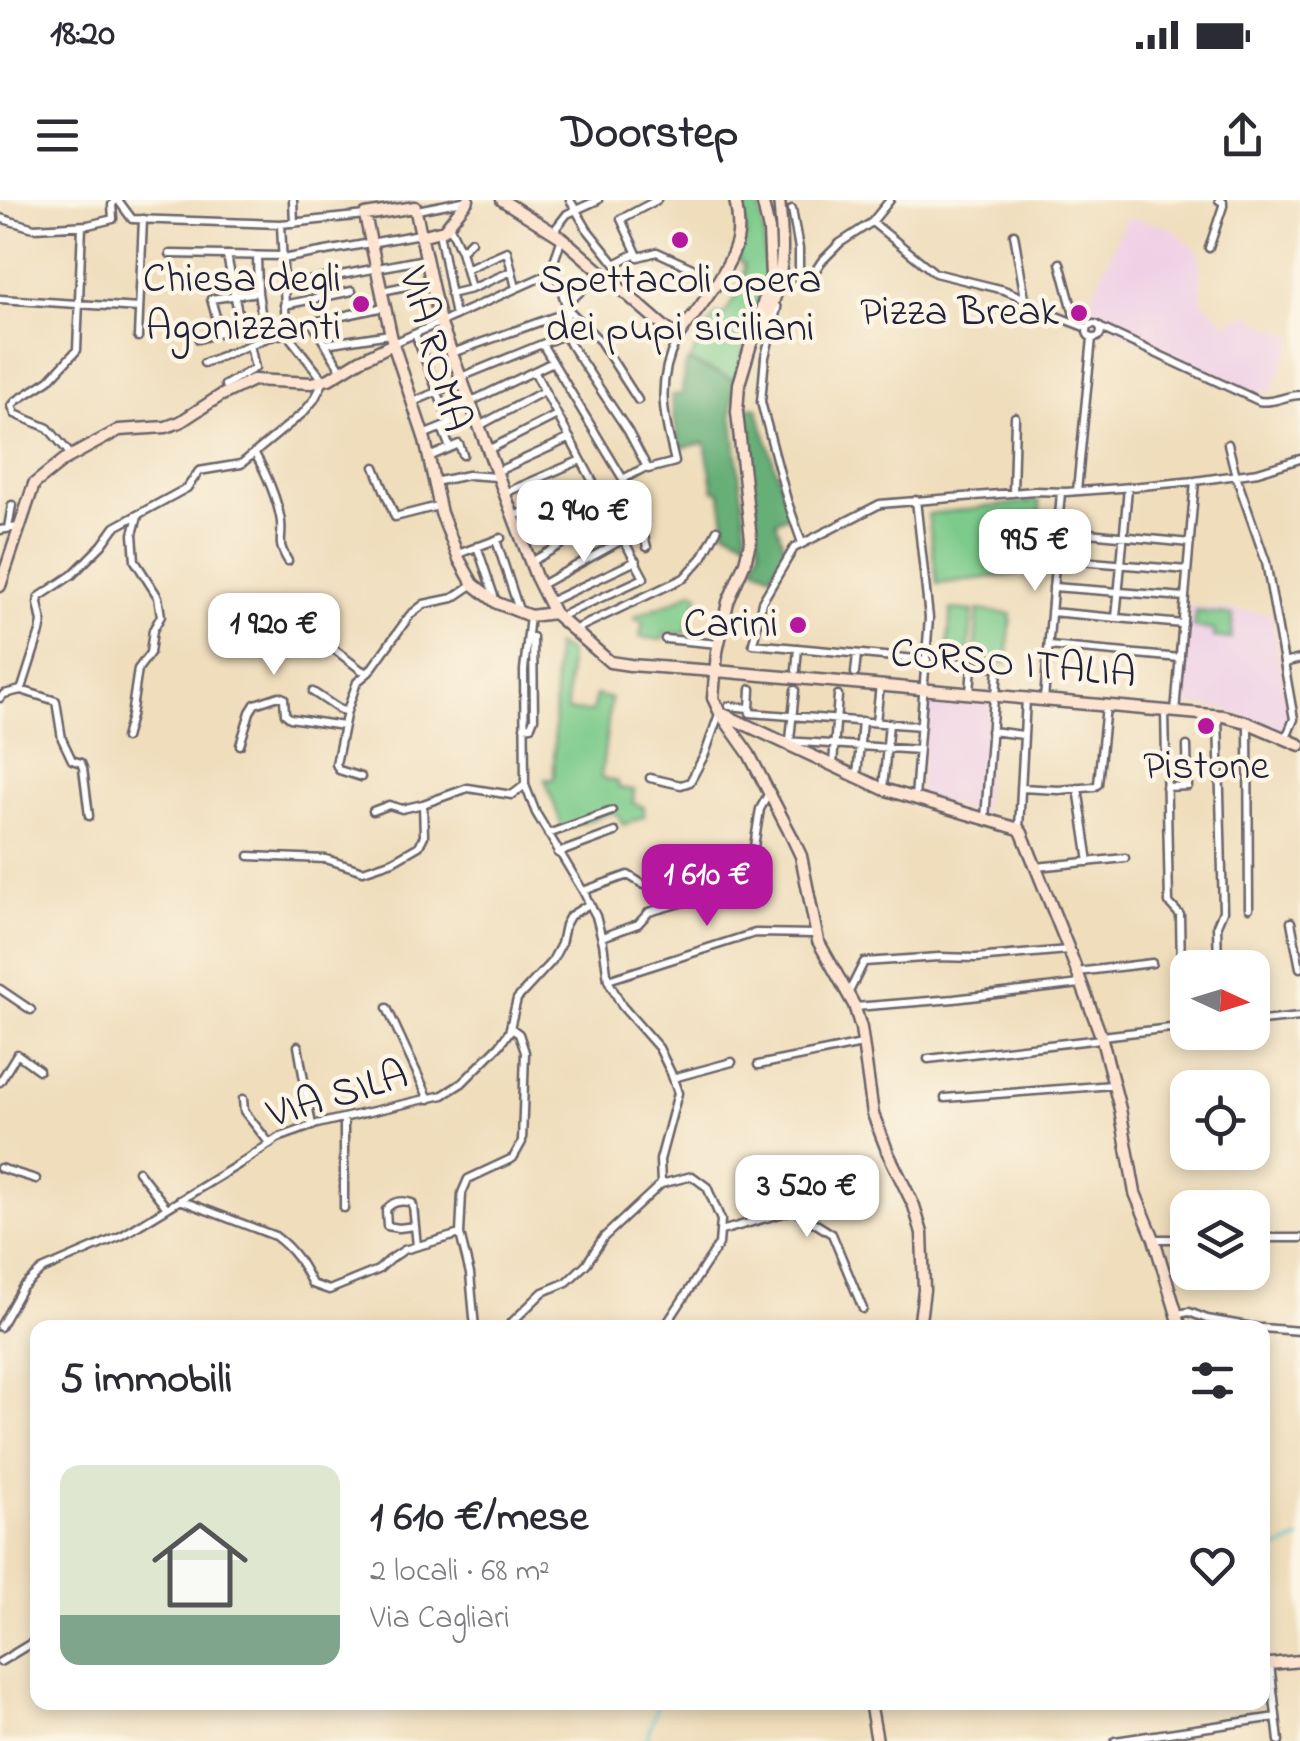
<!DOCTYPE html>
<html lang="it">
<head>
<meta charset="utf-8">
<style>
	body { margin:0; font-family:"Indie Flower",sans-serif; background:#f7f7f7; color:#2b2b33; height:100vh; display:flex; flex-direction:column; font-size:38px; white-space:nowrap }
	* { box-sizing:border-box; margin:0 }
	p { font-size:32px; color:#7c7c81 }
	.icon { flex:none; width:55px; height:55px; fill:none; stroke:currentColor; stroke-width:2; stroke-linecap:round; stroke-linejoin:round }
	.map { position:relative; flex:1; overflow:hidden }
	.details { position:absolute; left:30px; top:1120px; width:1240px; height:390px; display:flex; flex-direction:column; background:#fff; border-radius:20px; box-shadow:0 5px 15px #0003 }
	.details>* { flex:none }
	.needle { width:65px; rotate:94deg }
	.controls { position:absolute; left:1170px; top:750px; display:grid; gap:20px }
	.controls a { display:grid; place-items:center; width:100px; height:100px; border-radius:20px; background:#fff; box-shadow:0 5px 15px #0003; font-size:50px }
	.price { position:absolute; translate:-50% -85px; padding:0 22px; border-radius:20px; background:#fff; color:#222; font-size:32px; line-height:65px; filter:drop-shadow(0 2px 5px #0008) }
	.price::after { content:''; position:absolute; left:50%; top:60px; width:30px; height:22px; margin-left:-15px; background:inherit; clip-path:polygon(0 0,100% 0,50% 100%) }
	.price.on { background:#b5179e; color:#fff }
	ul { padding:0; list-style:none }
	li { display:flex; align-items:center; gap:30px; height:250px; padding:0 30px }
	li span { display:grid; place-items:center; flex:none; width:280px; height:200px; border-radius:20px; color:#555 }
	li>.icon { margin-inline-start:auto }
	span .icon { width:120px; height:120px; fill:#fffc; stroke-width:1 }
	li b { font-size:42px }
	h2 { display:flex; justify-content:space-between; align-items:center; height:120px; padding:0 30px; font-size:42px }
	.status { display:flex; justify-content:space-between; align-items:center; height:70px; padding:0 50px; background:#fff; direction:ltr }
	.status svg { height:28px; fill:currentColor }
	header { display:flex; justify-content:space-between; align-items:center; height:130px; padding:0 30px; background:#fff; font-size:45px; font-weight:700 }
	.map>svg:first-child { display:block }
	.built { fill:#efd0e6 }
	.green { fill:#7dcb8b; stroke:#507663; stroke-width:2.5 }
	.forest { fill:#66af77; stroke:#446859; stroke-width:2.5 }
	.lines { fill:none; stroke-linecap:round; stroke-linejoin:round }
	.stream { stroke:#5ac6d4; stroke-width:2.5 }
	.street-casing { stroke:#6a6368; stroke-width:11 }
	.secondary-casing { stroke:#6a6368; stroke-width:15 }
	.street { stroke:#fff; stroke-width:6 }
	.secondary { stroke:#fde4d0; stroke-width:10 }
	.poi-dot { fill:#b5179e; stroke:#fcf5e5; stroke-width:4 }
	.labels { text-anchor:middle; dominant-baseline:central; stroke-width:9; stroke-linejoin:round; paint-order:stroke }
	.poi-label { font-size:42px; fill:#22223b; stroke:#fcf5e5; text-anchor:end }
	.street-label { font-size:42px; fill:#22223b; stroke:#fcf5e5 }
</style>
</head>
<body>
<div class="status"><b>18:20</b><svg viewBox="0 0 49 12"><path d="M0 12V9h3v3zM5 12V6h3v6zM10 12V3h3v9zM15 12V0h3v12zM26 1h20v11H26zM47 4h2v5h-2z"/></svg></div>
<header><svg class="icon" aria-label="menu" viewBox="0 0 24 24"><path d="M4 6h16M4 12h16M4 18h16"/></svg>Doorstep<svg class="icon" aria-label="share" viewBox="0 0 24 24"><path d="M12 15V3M7 8l5-5 5 5M5 13v7h14v-7"/></svg></header>
<div class="map">
<svg width="1300" height="1541" viewBox="0 0 1300 1541">
	<rect width="100%" height="100%" fill="#fcf5e5"/>
	<filter id="ink" filterUnits="userSpaceOnUse"><feTurbulence type="fractalNoise" baseFrequency=".01" numOctaves="2"/><feDisplacementMap in="SourceGraphic" scale="20" xChannelSelector="R" yChannelSelector="G"/><feConvolveMatrix kernelMatrix="1 2 1 2 8 2 1 2 1" color-interpolation-filters="sRGB"/></filter>
	<filter id="wash" filterUnits="userSpaceOnUse"><feTurbulence type="fractalNoise" baseFrequency=".0048" numOctaves="4" result="noise"/><feDisplacementMap in="SourceGraphic" scale="40" xChannelSelector="R" yChannelSelector="G"/><feGaussianBlur stdDeviation="2.25" result="paint"/><feColorMatrix in="noise" values="0 0 0 0 0 0 0 0 0 0 0 0 0 0 0 0 0 1.4 0 .05"/><feComposite in="paint" operator="in"/></filter>
	<g filter="url(#wash)">
		<rect width="100%" height="100%" fill="#efddbb"/>
		<path class="built" d="M1126,17L1171,28L1200,53L1202,101L1226,123L1247,113L1272,128L1296,137L1271,193L1263,190L1260,195L1084,115Z
			M1190,406L1272,414L1289,522L1283,530L1279,531L1221,508L1181,504Z
			M928,495L991,501L983,614L919,597Z"/>
		<path class="green" d="M740,0H758L764,32L766,75L735,180L690,162L702,132L717,114L723,116L743,86L739,82L744,75V64L739,61L738,57L746,33Z
			M1039,301L1048,370L937,384L928,314Z
			M693,391L699,394C695,408 687,420 685,434L665,432L663,440L640,437L643,422L634,419L635,416L672,402Z
			M951,409L973,411L968,456L947,454Z
			M978,410L1011,414L1007,463L974,459Z
			M1196,411L1233,415L1231,439L1214,437V430L1194,428Z
			M555,445L569,453L567,511L592,512L596,495L611,499L601,577L617,582L619,588L634,590L633,603L644,607V617L623,625L618,615L612,612L563,629L545,579L552,580L554,577Z"/>
		<path class="forest" d="M688,161L735,180L732,212L747,340L723,329L725,322L720,291H714L705,243L679,248L671,195L682,194L684,170Z
			M749,207L757,208L790,315L776,321L785,350L772,374L754,366L760,349L741,220H743Z"/>
		<g class="lines">
			<path class="stream" d="M1262,1352L1282,1347L1300,1339
				M646,1541L658,1502"/>
		</g>
	</g>
	<g filter="url(#ink)">
		<g class="lines">
			<g class="street-casing">
				<path id="street" d="M118,0L132,19L281,24L365,15
					M293,0L294,23
					M570,0L587,29L615,64L634,54L638,57L657,52L692,68
					M792,9L799,49V83L803,86L807,84L821,62L840,43L872,22L890,0
					M417,10L468,0
					M0,18L34,28L88,25L113,19L112,5L115,0
					M872,22L935,73L1004,90L1026,99L1051,114L1087,128
					M449,25L461,51L471,41
					M439,32L455,116
					M553,32L567,14L598,0
					M1014,34L1025,98
					M562,38L553,64L567,108L566,132L564,135
					M1209,48L1223,6V2L1219,0
					M461,51L471,89
					M170,54L282,56
					M227,55L240,124
					M257,56L258,92L265,139
					M638,56L621,19L657,0
					M282,59L420,34
					M1060,63L1076,122
					M466,69L507,51L516,88
					M283,86L425,59
					M382,91L430,81
					M450,94L471,89L512,71
					M0,99L139,108
					M774,103L777,108L765,157L761,202L787,300L802,343
					M284,105L352,91
					M566,105L601,72
					M567,108L600,141L638,200
					M312,123L342,171
					M1087 131a7 7 0 1 1 14 0a7 7 0 1 1-14 0Z
					M286,128L384,107
					M1101,128L1259,201C1273,204 1286,195 1300,195
					M220,131L211,99L258,92
					M415,134L450,224L423,235
					M564,135L628,231L648,269L675,262C664,215 655,184 677,139
					M138,137L143,19
					M199,139L261,119
					M394,143L555,71
					M325,144L390,134
					M542,144L623,279L635,302L647,347
					M452,153L562,114L566,115
					M204,163L267,138L288,133
					M534,171L644,378L559,417
					M461,177L564,135
					M225,185L255,168L250,145
					M413,202L462,181
					M470,202L553,162
					M479,226L544,191
					M442,228L450,248
					M1228,244L1236,276L1266,362L1294,519L1286,538
					M488,250L557,215
					M255,254C266,272 278,301 281,322C283,342 276,341 288,361
					M71,255L48,228L15,214L12,206L16,201L49,180L77,150L82,26
					M429,257L459,244L463,255
					M375,267L395,317L438,306
					M496,272L570,238
					M623,279L646,267
					M434,282L468,275L497,277
					M1077,291L1092,138
					M505,293L581,260
					M1013,293L1015,217
					M514,316L576,290L584,303
					M8,328L12,305
					M0,330L18,327
					M1058,330L1190,343
					M496,340L519,410
					M522,341L600,294
					M477,346L496,402
					M458,354L501,338
					M1056,359L1187,370
					M531,362L635,302
					M541,385L624,339
					M1053,387L1185,397
					M549,402L636,361
					M1051,412L1183,424
					M530,416L524,470L525,585L536,613L583,691L596,716L603,743L608,780L622,806L659,848L671,873L678,893L660,960L661,984
					M1116,418L1128,288
					M303,425L361,470L367,472
					M574,430L684,378L702,358L717,330
					M665,439L719,444
					M1049,446L1180,458
					M927,460L753,444L762,402L794,348L880,304L1034,291L1066,292L1120,288L1195,281L1258,272L1300,259
					M944,461L998,467L996,496
					M1284,463L1300,459
					M796,470L798,448
					M855,473L857,454
					M21,490L56,501L62,539L72,560L81,563L83,568L89,616
					M313,492L340,510L347,511
					M970,493L972,465
					M0,498L4,494L21,490L23,485L40,432L42,422L38,403L39,397L72,375L102,345L115,327L187,288L199,271L241,264L303,213L314,200L324,181L291,139L286,128L281,24
					M1044,500L1061,292
					M729,506L749,508L750,513L921,526
					M750,509L751,489
					M1165,511L1169,703L1180,715L1182,826
					M1175,512L1195,281
					M1218,516L1223,711L1217,725L1218,768
					M876,522L880,485
					M1248,523L1249,708
					M524,527L531,526L534,518L533,437
					M991,531L1023,535
					M125,538L131,516L138,469L150,453L153,430L161,416L158,397L135,361L133,334L138,316
					M790,540L795,490
					M786,541L919,550
					M240,545L250,512L255,504L279,496L284,498L285,514L290,518L343,526
					M833,565L838,495
					M857,576L862,521
					M361,577L339,570L336,564L347,511L357,482L369,472L410,415L424,404L453,398L472,385
					M650,578L681,585L690,582L705,554L719,514
					M1166,587L1188,586L1187,546
					M1021,588L1059,590L1094,587L1098,584L1106,506
					M1078,588L1089,662
					M883,589L889,523
					M915,598L929,418L916,300
					M373,611L389,605L402,609L423,604L468,588L512,595L525,585
					M985,619L994,497
					M1019,628L1026,499
					M548,634L612,611
					M558,653L615,632
					M249,656L326,659L363,671L393,661L419,646L424,636L423,604
					M1036,667L1125,658
					M583,691L628,675L644,685L650,686L749,662L752,659L760,609L769,593
					M1291,722L1300,768
					M602,737L638,724L649,712L733,688L727,666
					M1077,772L1152,763
					M608,780L755,733L815,734
					M0,789L31,810
					M849,792L864,762L939,757L976,758L1068,750
					M855,807L954,799L1080,784
					M387,808L429,899
					M1252,822L1300,817
					M1102,836L1188,826
					M298,846L312,926
					M928,859L1101,839
					M758,865L862,844
					M673,878L732,862
					M0,882L17,854L39,870
					M945,898L1113,885
					M243,899L244,911L270,944
					M0,968L36,979
					M138,971L167,1008
					M180,1000L275,1036C294,1050 302,1064 312,1084L329,1090L378,1070L389,1060L404,1050L460,1034
					M344,1008V918
					M415,1026L399,1028L387,1026L386,1010C392,1001 402,1000 412,1003L413,1006L417,1046
					M721,1031L794,1010L832,1034L863,1109
					M1252,1038H1300
					M1154,1039H1188
					M1178,1114L1189,1112L1207,1119L1259,1128
					M0,1127L22,1088L42,1070L123,1035L246,960L278,938L317,924L443,895L462,883L500,845L509,832L517,799L552,761L561,744L565,725L570,716L589,704
					M475,1128L470,1074L460,1034L462,993L468,979L513,958L522,942L525,852L519,834L511,828
					M506,1128L543,1092L567,1082L587,1063L603,1038L661,984L692,976L707,987L721,1020L719,1044L664,1128
					M1262,1128L1300,1131
					M0,1462L38,1439
					M1270,1464L1279,1541
					M1115,1541L1276,1517"/>
			</g>
			<g class="secondary-casing">
				<path id="secondary" d="M502,0L562,38L677,138C696,111 729,73 737,41C740,27 738,14 735,0
					M762,0L769,30L771,77L739,184L737,212L751,339L745,362L728,402L717,452L713,498L720,513L749,554L791,635L801,656L818,741L854,805L861,828L873,914L888,953L914,1006L922,1033L924,1090L919,1128
					M420,36L444,30L468,0
					M752,140C764,131 767,120 772,106C785,70 783,38 779,0
					M0,386L34,284L64,260L119,230L166,227L180,222L220,196L253,180L312,183L329,179L360,160L393,144
					M554,413L530,416L497,403L473,384L459,359L441,313L425,240L393,144L365,15L415,7L440,122L536,377L554,413L610,462L630,465L728,472L1223,516L1246,522L1300,545
					M723,514L883,589L1019,629L1022,633L1069,750L1101,836L1120,909L1135,993L1154,1039L1181,1128
					M1262,1462L1270,1464L1300,1461
					M870,1502L877,1541"/>
			</g>
			<use href="#street" class="street"/>
			<use href="#secondary" class="secondary"/>
		</g>
	</g>
	<g class="poi-dot">
		<circle cx="680" cy="40" r="10"/>
		<circle cx="361" cy="104" r="10"/>
		<circle cx="1079" cy="113" r="10"/>
		<circle cx="798" cy="425" r="10"/>
		<circle cx="1206" cy="526" r="10"/>
	</g>
	<g class="labels">
		<g class="poi-label">
			<text x="341" y="80">Chiesa degli<tspan x="341" dy="48">Agonizzanti</tspan></text>
			<text x="680" y="81" text-anchor="middle">Spettacoli opera<tspan x="680" dy="48">dei pupi siciliani</tspan></text>
			<text x="1059" y="113">Pizza Break</text>
			<text x="778" y="425">Carini</text>
			<text x="1206" y="567" text-anchor="middle">Pistone</text>
		</g>
		<g class="street-label">
			<text transform="translate(433 150) rotate(74)">VIA ROMA</text>
			<text transform="translate(1013 465) rotate(5)">CORSO ITALIA</text>
			<text transform="translate(338 896) rotate(-17)">VIA SILA</text>
		</g>
	</g>
</svg>
<div class="controls">
<a><svg class="needle" viewBox="-14 -14 28 28"><path d="M0-13l5 13h-10z" fill="#e53935"/><path d="M0 13l5-13h-10z" fill="#7c7c81"/></svg></a>
<a><svg class="icon" aria-label="locate" viewBox="0 0 24 24"><circle cx="12" cy="12" r="6"/><path d="M12 2v4M12 18v4M2 12h4M18 12h4"/></svg></a>
<a><svg class="icon" aria-label="layers" viewBox="0 0 24 24"><path d="M12 4l9 5-9 5-9-5zM3 14l9 5 9-5"/></svg></a>
</div>
<b class="price" style="left:584px;top:365px">2 940 €</b>
<b class="price" style="left:1035px;top:394px">995 €</b>
<b class="price" style="left:274px;top:478px">1 920 €</b>
<b class="price on" style="left:707px;top:729px">1 610 €</b>
<b class="price" style="left:807px;top:1040px">3 520 €</b>
<section class="details">
<h2>5 immobili<svg class="icon" aria-label="filters" viewBox="0 0 24 24"><path d="M4 7h16M4 17h16"/><circle cx="9" cy="7" r="2"/><circle cx="15" cy="17" r="2"/></svg></h2>
<ul>
<li><span style="background:linear-gradient(#dfe7d0 75%,#7fa58c 0)"><svg class="icon" aria-label="home" viewBox="0 0 24 24"><path d="M3 11l9-7 9 7M6 9v11h12V9"/></svg></span><div><b>1 610 €/mese</b><p>2 locali · 68 m²</p><p>Via Cagliari</p></div><svg class="icon" aria-label="heart" viewBox="0 0 24 24"><path d="M12 20l-8-8c-3-5 5-10 8-4 3-6 11-1 8 4z"/></svg></li>
</ul>
</section>
</div>
</body>
</html>
